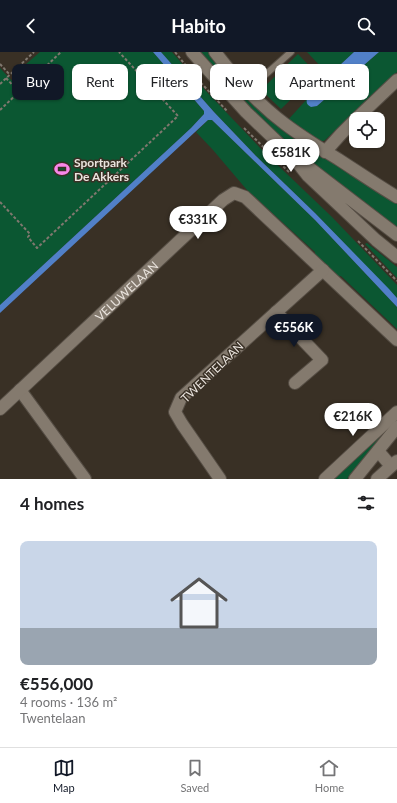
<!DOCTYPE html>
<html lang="en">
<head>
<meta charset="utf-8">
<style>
	body { margin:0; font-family:Lato,sans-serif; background:#f2f2f2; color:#202124; height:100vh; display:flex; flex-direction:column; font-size:15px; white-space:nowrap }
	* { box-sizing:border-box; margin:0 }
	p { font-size:13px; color:#757577 }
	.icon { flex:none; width:22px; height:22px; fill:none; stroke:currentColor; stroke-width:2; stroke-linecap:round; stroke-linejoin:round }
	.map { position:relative; height:427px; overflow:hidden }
	.details { display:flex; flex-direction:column; background:#fff; flex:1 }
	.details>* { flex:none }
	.hud { position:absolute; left:12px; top:12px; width:373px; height:36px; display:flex; gap:8px }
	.buttons { position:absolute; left:349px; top:60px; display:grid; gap:8px }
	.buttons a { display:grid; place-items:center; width:36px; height:36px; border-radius:8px; background:#fff; box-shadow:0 1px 3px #0004; font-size:20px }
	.price { position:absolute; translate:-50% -34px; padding:0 9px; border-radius:14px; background:#fff; color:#222; font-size:13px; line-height:26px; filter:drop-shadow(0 1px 2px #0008) }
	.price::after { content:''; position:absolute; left:50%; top:24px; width:12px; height:9px; margin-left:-6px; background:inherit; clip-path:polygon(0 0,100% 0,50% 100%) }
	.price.on { background:#111827; color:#fff }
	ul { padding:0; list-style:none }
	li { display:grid; align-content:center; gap:8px; height:212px; padding:0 20px }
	li span { display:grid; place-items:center; height:124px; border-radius:8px; color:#555 }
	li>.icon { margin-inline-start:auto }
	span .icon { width:72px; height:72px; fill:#fffc; stroke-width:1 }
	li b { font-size:17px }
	h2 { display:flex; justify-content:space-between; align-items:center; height:48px; padding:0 20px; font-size:17px }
	.chip { padding:0 14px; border-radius:8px; background:#fff; box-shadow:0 1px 3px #0004; font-size:14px; line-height:36px }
	.chip.on { background:#111827; color:#fff }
	header { display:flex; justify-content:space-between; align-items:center; height:52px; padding:0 20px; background:#111827; color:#fff; font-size:18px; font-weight:700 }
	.tab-bar { display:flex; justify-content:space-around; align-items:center; height:56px; border-top:1px solid #e0e0e0; background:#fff; font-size:11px; color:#757577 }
	.tab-bar a { display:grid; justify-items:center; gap:2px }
	.tab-bar .on { color:#111827 }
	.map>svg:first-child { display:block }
	.green { fill:#0b5732 }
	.water { fill:#5180c8 }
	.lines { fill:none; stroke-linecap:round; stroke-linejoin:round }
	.lane-casing { stroke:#554d44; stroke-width:8 }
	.street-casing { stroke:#554d44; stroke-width:14 }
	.secondary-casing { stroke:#554d44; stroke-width:14 }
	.path { stroke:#80786f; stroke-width:2; stroke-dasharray:3 2; stroke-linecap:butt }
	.lane { stroke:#847a6e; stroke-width:6 }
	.street { stroke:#847a6e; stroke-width:12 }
	.secondary { stroke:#847a6e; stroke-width:12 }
	.labels { text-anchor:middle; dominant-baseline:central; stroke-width:3; stroke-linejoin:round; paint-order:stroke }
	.poi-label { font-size:12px; font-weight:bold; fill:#eae4de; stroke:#393025; text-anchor:start }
	.street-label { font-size:12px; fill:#eae4de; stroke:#393025 }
</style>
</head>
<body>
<header><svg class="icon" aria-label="back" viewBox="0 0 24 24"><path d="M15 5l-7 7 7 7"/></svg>Habito<svg class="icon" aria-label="search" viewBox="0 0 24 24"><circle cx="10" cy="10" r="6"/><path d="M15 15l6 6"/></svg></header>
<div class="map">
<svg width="397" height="427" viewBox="0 0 397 427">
	<rect width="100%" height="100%" fill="#393025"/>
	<path class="green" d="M40,0H153L204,59V62L191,76L0,253V16L13,30L25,13Z
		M161,0H172L205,38L264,100L332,165L397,233V246L315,161L256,104L214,60Z
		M199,0H210L248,45L397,151V180C360,151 322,124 288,92C256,64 228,32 199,0Z
		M307,0H354L326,26L307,47L317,54L379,0H397V20L324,89H317L287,69L307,47L306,41L303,37L323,17Z
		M298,2L317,22L281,57L261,38Z
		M208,68H212L315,168L397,255V277L341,224L334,225L315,207V200L247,138L213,98L196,80Z
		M367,191L397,215V226L365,192Z
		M390,375L347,427H331Z"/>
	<path class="water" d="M153,0H161L214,60L256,104L315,161L389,237L397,246V255L315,168L212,68H208L0,261V253L191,76L204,62V59Z
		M354,0H379L317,54L311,55C307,53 306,51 307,47L326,26Z"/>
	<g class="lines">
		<g class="lane-casing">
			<path id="lane" d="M248,38L291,0"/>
		</g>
		<g class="street-casing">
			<g id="street">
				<path d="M215,0C235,26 258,52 285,72C302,85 320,96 338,107C358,120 377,133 397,145"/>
				<path d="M356,67L397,28"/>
				<path d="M325,100L341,82L356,67"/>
				<path d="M276,260L322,308L295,331"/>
				<path d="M20,338L85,427"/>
				<path id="s1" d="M0,357L223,148L234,141L245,145L397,288"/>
				<path d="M378,399L391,414"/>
				<path d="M220,427L182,372L175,360L181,346L323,218"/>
				<path d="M325,427L397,360"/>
				<path d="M377,427L397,409"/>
			</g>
		</g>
		<g class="secondary-casing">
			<path id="secondary" d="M192,0L246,60L293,105L308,124L376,188L397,205
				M307,114L397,183
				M355,427L397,375"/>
		</g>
		<path class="path" d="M175,0L191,20L227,59
			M0,12L10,23
			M21,13L33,26
			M6,26L19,40
			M0,32L34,0
			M0,58L61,0
			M244,76L290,121
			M0,150L30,182L28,185L37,196L178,64L119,0
			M358,189L397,229"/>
		<use href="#lane" class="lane"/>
		<use href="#street" class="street"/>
		<use href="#secondary" class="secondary"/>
	</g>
	<defs>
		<g id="stadium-bare" transform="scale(1.2)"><path d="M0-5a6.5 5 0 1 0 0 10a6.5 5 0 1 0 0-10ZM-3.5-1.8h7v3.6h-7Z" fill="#f987e9" stroke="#393025" stroke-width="2.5" paint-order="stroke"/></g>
	</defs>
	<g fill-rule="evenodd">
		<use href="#stadium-bare" x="62" y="117"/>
	</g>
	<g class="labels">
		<g class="poi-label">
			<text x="74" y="110">Sportpark<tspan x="74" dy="14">De Akkers</tspan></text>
		</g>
		<g class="street-label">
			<text stroke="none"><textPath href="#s1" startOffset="173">VELUWELAAN</textPath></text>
			<text transform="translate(212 320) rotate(-44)">TWENTELAAN</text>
		</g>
	</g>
</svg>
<div class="buttons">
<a><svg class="icon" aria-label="locate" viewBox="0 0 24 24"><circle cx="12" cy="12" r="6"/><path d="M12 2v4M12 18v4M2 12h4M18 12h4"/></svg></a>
</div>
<b class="price" style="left:291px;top:121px">€581K</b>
<b class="price" style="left:198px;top:188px">€331K</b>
<b class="price on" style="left:294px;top:296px">€556K</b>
<b class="price" style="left:353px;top:385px">€216K</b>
<div class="hud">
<a class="chip on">Buy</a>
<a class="chip">Rent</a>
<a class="chip">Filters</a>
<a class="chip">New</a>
<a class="chip">Apartment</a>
</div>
</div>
<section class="details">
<h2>4 homes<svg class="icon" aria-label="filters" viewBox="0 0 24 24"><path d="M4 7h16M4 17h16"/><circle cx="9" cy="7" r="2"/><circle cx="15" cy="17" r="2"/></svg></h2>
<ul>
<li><span style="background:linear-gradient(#c9d6e8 70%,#9aa5b1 0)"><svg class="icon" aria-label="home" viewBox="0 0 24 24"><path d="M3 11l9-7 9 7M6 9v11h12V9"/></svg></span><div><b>€556,000</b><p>4 rooms · 136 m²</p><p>Twentelaan</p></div></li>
</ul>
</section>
<nav class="tab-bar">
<a class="on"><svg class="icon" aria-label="map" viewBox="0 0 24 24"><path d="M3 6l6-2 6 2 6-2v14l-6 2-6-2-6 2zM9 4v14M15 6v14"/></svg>Map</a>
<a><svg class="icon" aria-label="saved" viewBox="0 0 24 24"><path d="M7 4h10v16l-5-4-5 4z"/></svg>Saved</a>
<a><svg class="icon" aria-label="home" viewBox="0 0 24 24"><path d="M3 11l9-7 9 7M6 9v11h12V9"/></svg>Home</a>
</nav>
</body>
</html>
